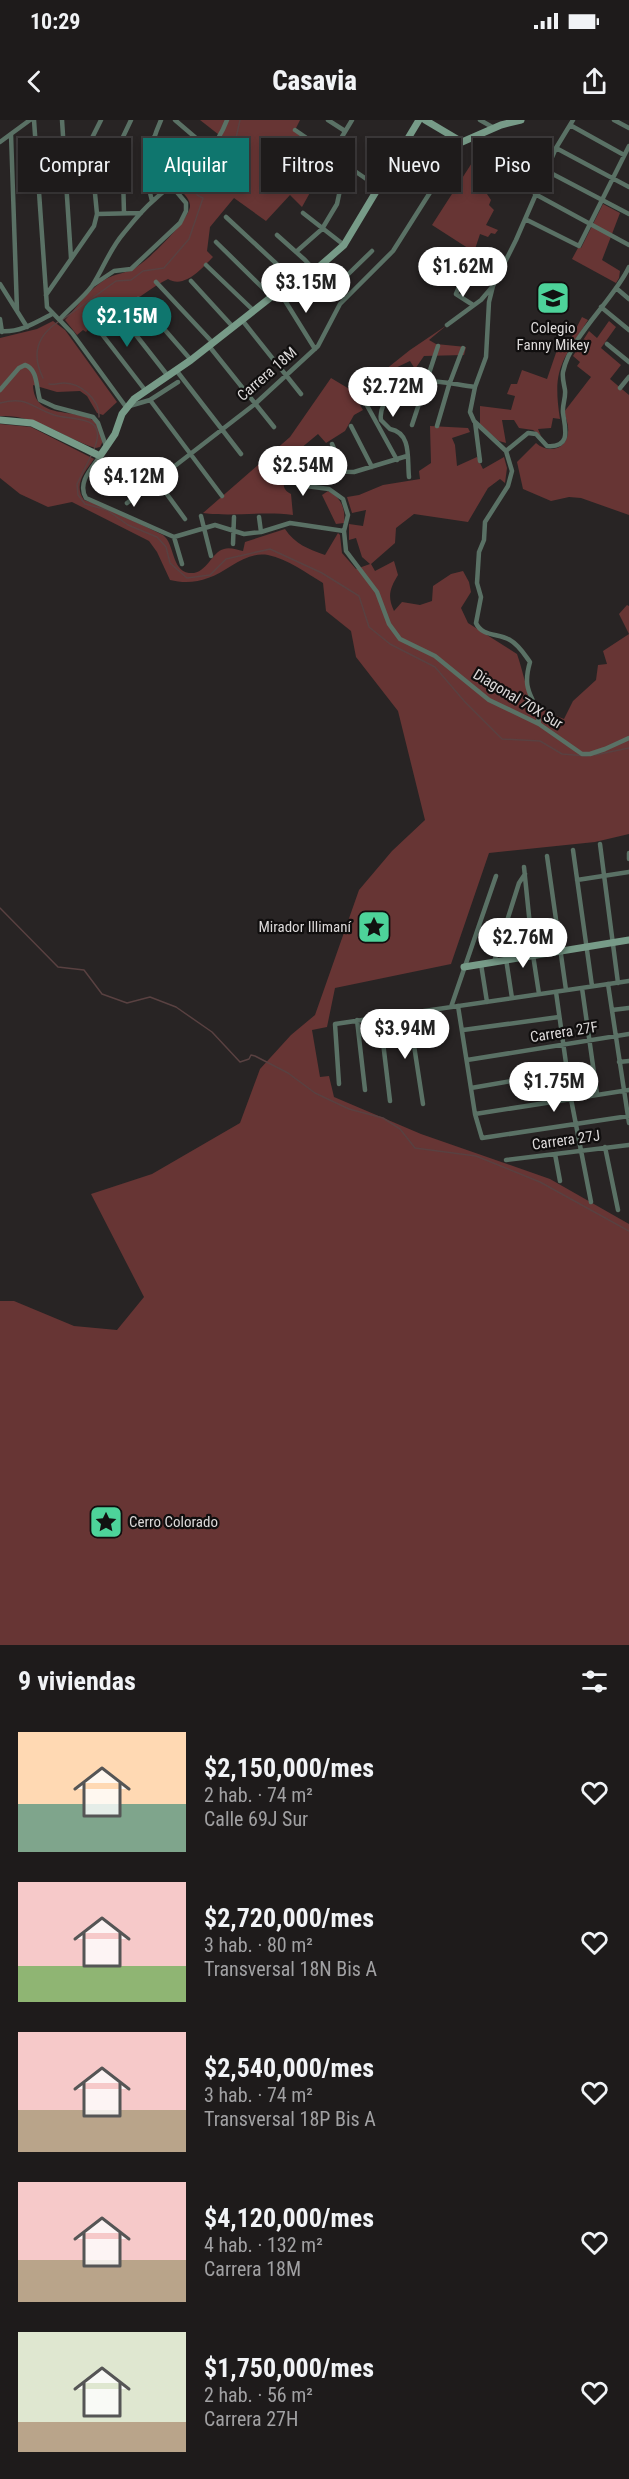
<!DOCTYPE html>
<html lang="es">
<head>
<meta charset="utf-8">
<style>
	body { margin:0; font-family:"Roboto Condensed",sans-serif; background:#2b2828; color:#f1f3f6; height:100vh; display:flex; flex-direction:column; font-size:22px; white-space:nowrap }
	* { box-sizing:border-box; margin:0 }
	p { font-size:20px; color:#a1a1a3 }
	.icon { flex:none; width:33px; height:33px; fill:none; stroke:currentColor; stroke-width:2; stroke-linecap:round; stroke-linejoin:round }
	.map { position:relative; height:1525px; overflow:hidden }
	.details { display:flex; flex-direction:column; background:#1e1b1b; flex:1 }
	.details>* { flex:none }
	.hud { position:absolute; left:18px; top:18px; width:594px; height:54px; display:flex; gap:12px }
	.price { position:absolute; translate:-50% -51px; padding:0 14px; border-radius:21px; background:#fff; color:#222; font-size:20px; line-height:39px; filter:drop-shadow(0 2px 3px #0008) }
	.price::after { content:''; position:absolute; left:50%; top:36px; width:18px; height:14px; margin-left:-9px; background:inherit; clip-path:polygon(0 0,100% 0,50% 100%) }
	.price.current { background:#0f766e; color:#fff }
	ul { padding:0; list-style:none }
	li { display:flex; align-items:center; gap:18px; height:150px; padding:0 18px }
	li span { display:grid; place-items:center; flex:none; width:168px; height:120px; border-radius:0px; color:#555 }
	li>.icon { margin-inline-start:auto }
	span .icon { width:72px; height:72px; fill:#fffc; stroke-width:1 }
	li b { font-size:26px }
	h2 { display:flex; justify-content:space-between; align-items:center; height:72px; padding:0 18px; font-size:26px }
	.chip { padding:0 21px; border-radius:0px; background:#1e1b1b; box-shadow:0 3px 9px #0003,0 0 0 2px #3c393a; font-size:21px; line-height:54px }
	.chip.current { background:#0f766e; color:#fff }
	.status { display:flex; justify-content:space-between; align-items:center; height:42px; padding:0 30px; background:#1e1b1b; direction:ltr }
	.status svg { height:16px; fill:currentColor }
	header { display:flex; justify-content:space-between; align-items:center; height:78px; padding:0 18px; background:#1e1b1b; font-size:27px; font-weight:800 }
	.map>svg:first-child { display:block }
	.green { fill:#673534 }
	.lines { fill:none; stroke-linecap:round; stroke-linejoin:round }
	.stream { stroke:#594141; stroke-width:1.5 }
	.street { stroke:#5a7165; stroke-width:4.5 }
	.secondary { stroke:#779b88; stroke-width:7 }
	.labels { text-anchor:middle; dominant-baseline:central; stroke-width:4.5; stroke-linejoin:round; paint-order:stroke }
	.poi-label { font-size:15px; fill:#dcd9d9; stroke:#100e0e }
	.street-label { font-size:15px; fill:#dcd9d9; stroke:#100e0e }
</style>
</head>
<body>
<div class="status"><b>10:29</b><svg viewBox="0 0 49 12"><path d="M0 12V9h3v3zM5 12V6h3v6zM10 12V3h3v9zM15 12V0h3v12zM26 1h20v11H26zM47 4h2v5h-2z"/></svg></div>
<header><svg class="icon" aria-label="back" viewBox="0 0 24 24"><path d="M15 5l-7 7 7 7"/></svg>Casavia<svg class="icon" aria-label="share" viewBox="0 0 24 24"><path d="M12 15V3M7 8l5-5 5 5M5 13v7h14v-7"/></svg></header>
<div class="map">
<svg width="629" height="1525" viewBox="0 0 629 1525">
	<rect width="100%" height="100%" fill="#282424"/>
	<path class="green" d="M200,0H300L295,10L338,39L323,64L317,60L302,87L290,75L266,101L234,78L210,107L207,131L213,137C202,148 185,169 168,159C150,168 137,180 119,190L116,186L94,202L86,212L83,210L77,215L65,200C76,188 86,173 100,163C113,153 121,155 133,149C146,143 192,98 190,85C189,77 181,71 176,66L190,59L223,18Z
		M477,35L481,37L475,46L479,49L475,56L491,80L489,85L494,90L486,105L498,110L495,114L491,113L488,117L480,114L474,132L432,105Z
		M603,84L620,93L602,140L620,151L619,158L616,163L572,139L579,126L581,128Z
		M582,197L588,200C562,242 552,248 560,299L553,298L551,308L538,309L541,316L533,310L519,308L514,300H502L506,323L499,321L480,306V286L511,290L515,276L507,274L511,264H517L522,250L547,259L558,227L566,228Z
		M53,201L65,210L117,282L103,295L97,293L87,276L80,271L57,272L33,265C34,300 74,288 93,300C100,305 101,314 103,321L100,327L96,328C63,318 37,294 0,296V218L37,209Z
		M609,201L616,207L601,228L621,245L610,259L629,275V395L581,378L569,377L551,381L523,369L517,342L536,323C548,334 567,330 568,312C569,305 566,299 564,292L591,257L577,246L580,242L573,236L589,211L597,218Z
		M447,205L429,220L436,224L466,227L464,235L424,236L415,249L410,241L389,251L357,280L363,290L354,295L345,311L326,323L318,314L277,348L292,354L284,361C283,368 285,371 291,374L293,395C263,391 233,397 203,393L290,317L331,258L356,273L410,230Z
		M0,304L31,307L94,339C85,352 73,364 84,380L100,385L163,415C175,424 171,450 189,453C207,455 211,432 224,429C230,427 237,430 243,431L245,422L285,409C295,424 308,429 325,435L338,413L340,415L342,433L356,449L370,444L362,437L356,418L349,420V404L363,406L366,390L352,393L347,377L359,375L383,365L420,359L419,351L431,343L430,306L468,308L470,312L452,318L455,325L457,346L477,337L483,349L504,337L507,348L505,363L500,359L488,368L468,402L414,394L396,408L395,423L371,444L375,451L394,441L398,455C390,468 387,476 394,491L402,482L420,485L432,481L433,466L451,454L463,451L469,462L471,472L461,488L468,503L517,534C529,569 524,585 564,599L573,581L596,560L598,545L607,544L603,531L629,514L619,494L627,485L629,486V714L595,722L489,733L451,844L335,868L327,907L312,910L320,957L329,956L334,977L421,1014L550,1059L629,1104V1525H0V1181H14L74,1206L117,1210L144,1177L91,1074L152,1054L240,1003L260,949L291,915L315,895L359,770L392,731L425,700L398,591L356,537L351,511L326,491L323,463C306,453 288,439 268,435C244,431 228,452 208,458C196,463 182,463 170,460L157,432L149,421L72,382L48,387L20,374L0,358Z
		M328,371C341,377 346,389 344,403L336,404L322,375Z"/>
	<g class="lines">
		<path class="stream" d="M62,200L116,161L131,160L143,151L164,148L189,119L203,78L197,75C195,49 219,38 242,36L236,18L240,0
			M43,258C31,234 37,216 58,202
			M49,264C55,265 58,263 64,263C81,263 100,280 99,297
			M0,283C28,276 30,287 54,295C73,301 109,294 94,329
			M91,336L77,364L78,375L85,384L107,390L128,405L157,417L166,427L170,443L187,458L210,455L226,439L270,429L322,453L359,476L369,507L390,524L435,547L465,582L502,619L540,621L562,634L587,636
			M595,635L629,628
			M0,788L58,847L84,850L102,874L127,883L150,877L176,887L212,912L240,942L249,939L251,935L255,936L288,953L315,973L349,989L383,998L400,1009L415,1028L476,1036L540,1062L629,1111"/>
		<path class="street" d="M34,0L47,187L72,213L126,287L150,280L178,262
			M62,0L71,138
			M175,0L210,30
			M328,0L345,11
			M480,0L494,8
			M614,0L629,8
			M570,5L624,35
			M295,10L378,67
			M11,14L17,190
			M154,17L193,49
			M0,22L30,0
			M556,28L629,67
			M331,35L352,0
			M545,50L629,94
			M535,74L629,125
			M152,81C144,52 149,27 161,0
			M124,93L122,19L131,0
			M303,93L344,125
			M97,94L141,93
			M226,97L294,160
			M525,99L579,126L629,26
			M277,115L305,140L332,170L344,178
			M216,122L272,177
			M296,132L322,109L337,84L340,70L352,49
			M470,141L456,174L473,185
			M206,145L254,191
			M191,161L233,207
			M156,162L213,223
			M0,164L27,207
			M93,165L114,151L131,149L180,103L186,91V83L171,65
			M493,166L489,182L486,237L475,267L470,292L474,301L506,331L512,351L508,366L485,402L484,420L479,432L477,463L481,477L476,503C482,517 499,513 510,520C519,525 524,534 530,542C520,576 538,576 539,604
			M616,168L629,179
			M332,170L372,131
			M279,171L315,229
			M46,175L94,106L97,94L90,22L101,0
			M138,179L191,240
			M111,183L168,256
			M601,187L629,210
			M0,199L2,212
			M60,199C70,188 83,178 92,166C103,149 110,129 123,114C132,103 142,90 154,80C183,53 212,40 227,0
			M91,200L145,270
			M242,200L301,274
			M447,205L481,180L493,166L516,120L556,28L573,0
			M0,211C19,213 35,203 52,194
			M607,224L629,242
			M209,226L274,307
			M176,250L241,334
			M620,268L629,257
			M0,270L19,248L25,245C38,249 36,268 40,280L55,287L93,297L98,303L106,326
			M150,280L222,376
			M364,280L397,340
			M475,302L480,341
			M412,305L438,226
			M351,306L372,347
			M437,306L449,265L463,228
			M390,309L381,300C378,283 399,263 417,261C435,259 457,265 475,267
			M390,309C412,313 407,339 409,357
			M332,324L344,351
			M506,331L528,313L536,314L547,326C572,328 565,308 563,293C562,285 566,278 565,270C564,264 562,258 563,252C571,215 613,181 629,147
			M100,336C91,349 77,363 86,378L174,417
			M407,336L354,352L301,350L294,354L293,358L298,365L329,369L343,379L348,395L344,411L346,431L377,472L389,504L400,519L435,536L489,580L539,604L582,634H590L605,629L629,618
			M142,340L185,399
			M127,383L255,284L318,226L340,184L393,131L462,22
			M201,396L211,436
			M259,397L261,412
			M174,417L215,405L244,414L261,412L290,403L344,411
			M174,417L182,444
			M233,424L234,397
			M600,724L618,863
			M573,730L592,866
			M629,733V739
			M547,736L566,870
			M524,747L533,835L539,874
			M577,760L629,752
			M506,839L512,878
			M494,842L519,763L525,754
			M481,844L487,882
			M608,864L629,1003
			M582,868L597,974
			M556,872L571,979L591,1082
			M458,886L475,994L482,1018L629,996
			M451,887L496,756
			M612,890L629,888
			M409,893L423,984
			M380,897L390,981
			M357,900L365,970
			M463,910L559,897
			M467,940L629,914
			M619,942L629,941
			M339,964L335,904L629,861
			M471,968L568,951
			M475,994L629,970
			M605,1027L618,1090
			M555,1034L560,1061
			M506,1040L629,1025"/>
		<path class="secondary" d="M425,0L462,22L501,5L521,0
			M0,300L32,303L100,336L115,314L122,294L134,279L191,240L289,163L320,146L344,125L419,0
			M464,847L629,820"/>
	</g>
	<defs>
		<g id="school-square" transform="scale(1.725)"><rect x="-9" y="-9" width="18" height="18" rx="4" fill="#4dd39a" stroke="#100e0e"/><path d="M0-5L7-2L0 1L-7-2ZM-4 1L0 2.5L4 1V4Q0 6-4 4Z" fill="#111"/></g>
		<g id="sight-square" transform="scale(1.725)"><rect x="-9" y="-9" width="18" height="18" rx="4" fill="#4dd39a" stroke="#100e0e"/><path d="M0-6L1.8-2.2L6-1.7L2.9 1.2L3.7 5.4L0 3.3L-3.7 5.4L-2.9 1.2L-6-1.7L-1.8-2.2Z" fill="#111"/></g>
	</defs>
	<g fill-rule="evenodd">
		<use href="#school-square" x="553" y="178"/>
		<use href="#sight-square" x="374" y="807"/>
		<use href="#sight-square" x="106" y="1402"/>
	</g>
	<g class="labels">
		<g class="poi-label">
			<text x="553" y="208">Colegio<tspan x="553" dy="17">Fanny Mikey</tspan></text>
			<text x="351" y="807" text-anchor="end">Mirador Illimaní</text>
			<text x="129" y="1402" text-anchor="start">Cerro Colorado</text>
		</g>
		<g class="street-label">
			<text transform="translate(267 254) rotate(-41)">Carrera 18M</text>
			<text transform="translate(518 579) rotate(31)">Diagonal 70X Sur</text>
			<text transform="translate(564 912) rotate(-9)">Carrera 27F</text>
			<text transform="translate(566 1020) rotate(-8)">Carrera 27J</text>
		</g>
	</g>
</svg>
<b class="price" style="left:463px;top:178px">$1.62M</b>
<b class="price" style="left:306px;top:194px">$3.15M</b>
<b class="price current" style="left:127px;top:228px">$2.15M</b>
<b class="price" style="left:393px;top:298px">$2.72M</b>
<b class="price" style="left:303px;top:377px">$2.54M</b>
<b class="price" style="left:134px;top:388px">$4.12M</b>
<b class="price" style="left:523px;top:849px">$2.76M</b>
<b class="price" style="left:405px;top:940px">$3.94M</b>
<b class="price" style="left:554px;top:993px">$1.75M</b>
<div class="hud">
<a class="chip">Comprar</a>
<a class="chip current">Alquilar</a>
<a class="chip">Filtros</a>
<a class="chip">Nuevo</a>
<a class="chip">Piso</a>
</div>
</div>
<section class="details">
<h2>9 viviendas<svg class="icon" aria-label="filters" viewBox="0 0 24 24"><path d="M4 7h16M4 17h16"/><circle cx="9" cy="7" r="2"/><circle cx="15" cy="17" r="2"/></svg></h2>
<ul>
<li><span style="background:linear-gradient(#ffd9b3 60%,#7fa58c 0)"><svg class="icon" aria-label="home" viewBox="0 0 24 24"><path d="M3 11l9-7 9 7M6 9v11h12V9"/></svg></span><div><b>$2,150,000/mes</b><p>2 hab. · 74 m²</p><p>Calle 69J Sur</p></div><svg class="icon" aria-label="heart" viewBox="0 0 24 24"><path d="M12 20l-8-8c-3-5 5-10 8-4 3-6 11-1 8 4z"/></svg></li>
<li><span style="background:linear-gradient(#f6c9c9 70%,#8fb573 0)"><svg class="icon" aria-label="home" viewBox="0 0 24 24"><path d="M3 11l9-7 9 7M6 9v11h12V9"/></svg></span><div><b>$2,720,000/mes</b><p>3 hab. · 80 m²</p><p>Transversal 18N Bis A</p></div><svg class="icon" aria-label="heart" viewBox="0 0 24 24"><path d="M12 20l-8-8c-3-5 5-10 8-4 3-6 11-1 8 4z"/></svg></li>
<li><span style="background:linear-gradient(#f6c9c9 65%,#b9a48a 0)"><svg class="icon" aria-label="home" viewBox="0 0 24 24"><path d="M3 11l9-7 9 7M6 9v11h12V9"/></svg></span><div><b>$2,540,000/mes</b><p>3 hab. · 74 m²</p><p>Transversal 18P Bis A</p></div><svg class="icon" aria-label="heart" viewBox="0 0 24 24"><path d="M12 20l-8-8c-3-5 5-10 8-4 3-6 11-1 8 4z"/></svg></li>
<li><span style="background:linear-gradient(#f6c9c9 65%,#b9a48a 0)"><svg class="icon" aria-label="home" viewBox="0 0 24 24"><path d="M3 11l9-7 9 7M6 9v11h12V9"/></svg></span><div><b>$4,120,000/mes</b><p>4 hab. · 132 m²</p><p>Carrera 18M</p></div><svg class="icon" aria-label="heart" viewBox="0 0 24 24"><path d="M12 20l-8-8c-3-5 5-10 8-4 3-6 11-1 8 4z"/></svg></li>
<li><span style="background:linear-gradient(#dfe7d0 75%,#b9a48a 0)"><svg class="icon" aria-label="home" viewBox="0 0 24 24"><path d="M3 11l9-7 9 7M6 9v11h12V9"/></svg></span><div><b>$1,750,000/mes</b><p>2 hab. · 56 m²</p><p>Carrera 27H</p></div><svg class="icon" aria-label="heart" viewBox="0 0 24 24"><path d="M12 20l-8-8c-3-5 5-10 8-4 3-6 11-1 8 4z"/></svg></li>
</ul>
</section>
</body>
</html>
